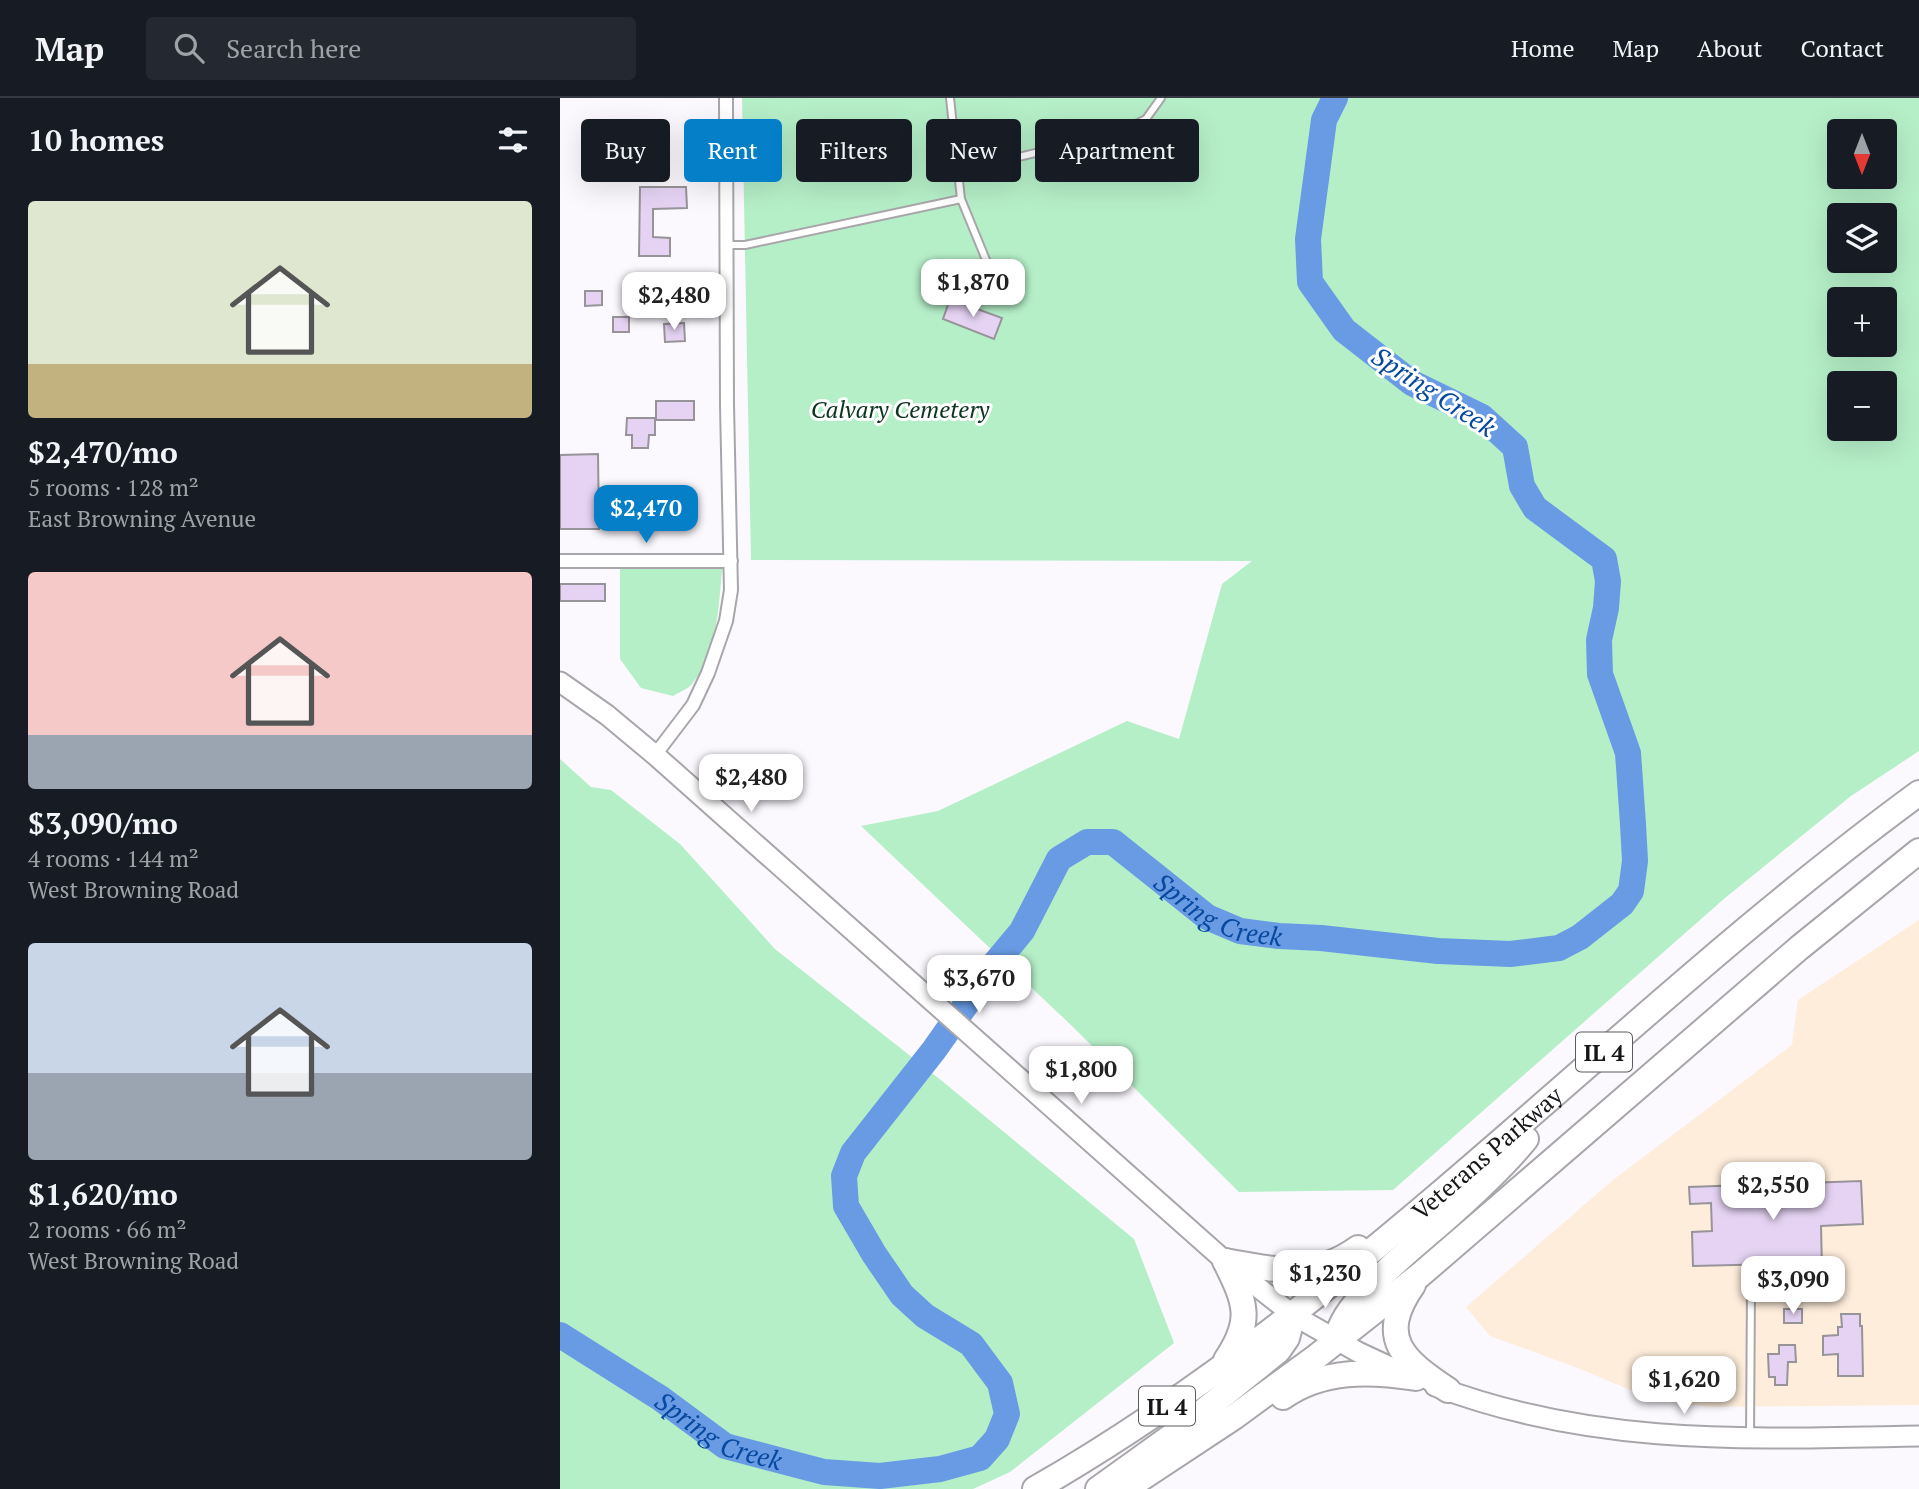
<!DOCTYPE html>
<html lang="en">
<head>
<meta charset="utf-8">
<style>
	body { margin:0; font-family:"PT Serif",serif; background:#242831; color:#f1f3f6; height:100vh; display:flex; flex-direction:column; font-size:26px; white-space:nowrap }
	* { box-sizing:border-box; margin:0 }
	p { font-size:23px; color:#9ea1a6 }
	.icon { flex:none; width:38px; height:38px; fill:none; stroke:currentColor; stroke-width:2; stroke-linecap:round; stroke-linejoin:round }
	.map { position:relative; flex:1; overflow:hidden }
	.drawer { display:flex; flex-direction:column; background:#171b24; width:560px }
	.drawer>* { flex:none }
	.hud { position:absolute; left:21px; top:21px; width:665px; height:63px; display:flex; gap:14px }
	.needle { width:46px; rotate:180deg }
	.controls { position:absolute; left:1267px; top:21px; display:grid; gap:14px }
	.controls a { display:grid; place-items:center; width:70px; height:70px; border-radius:7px; background:#171b24; box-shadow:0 7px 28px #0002; font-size:35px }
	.price { position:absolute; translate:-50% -60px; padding:0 16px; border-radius:14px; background:#fff; color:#222; font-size:23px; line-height:46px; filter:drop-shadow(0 2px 4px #0008) }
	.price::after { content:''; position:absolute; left:50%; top:42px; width:21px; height:16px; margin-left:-10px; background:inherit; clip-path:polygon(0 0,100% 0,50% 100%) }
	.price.selected { background:#047fc8; color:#fff }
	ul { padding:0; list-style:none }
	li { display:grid; align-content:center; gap:14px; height:371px; padding:0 28px }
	li span { display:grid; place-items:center; height:217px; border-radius:7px; color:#555 }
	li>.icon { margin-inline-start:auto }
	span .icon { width:126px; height:126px; fill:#fffc; stroke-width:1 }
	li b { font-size:30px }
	h2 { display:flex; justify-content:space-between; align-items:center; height:84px; padding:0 28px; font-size:30px }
	.chip { padding:0 24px; border-radius:7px; background:#171b24; box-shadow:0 7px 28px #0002; font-size:24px; line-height:63px }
	.chip.selected { background:#047fc8; color:#fff }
	header { display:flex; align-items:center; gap:42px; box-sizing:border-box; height:98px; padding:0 35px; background:#171b24; border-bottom:2px solid #363941 }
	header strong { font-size:33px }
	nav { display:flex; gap:38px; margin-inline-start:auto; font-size:24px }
	.search { width:490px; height:63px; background:#242831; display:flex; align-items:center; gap:18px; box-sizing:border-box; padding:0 24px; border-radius:7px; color:#9ea1a6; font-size:26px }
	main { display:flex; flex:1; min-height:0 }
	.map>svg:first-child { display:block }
	.commercial { fill:#feeddb }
	.green { fill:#b5efc8; fill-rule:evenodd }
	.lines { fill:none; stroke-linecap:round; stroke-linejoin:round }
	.river { stroke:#699be5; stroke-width:26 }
	.building { fill:#e6d3f4; stroke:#979499; stroke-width:2 }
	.lane-casing { stroke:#a9a6ab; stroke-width:10 }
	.street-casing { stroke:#a9a6ab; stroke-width:16 }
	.secondary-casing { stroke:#a9a6ab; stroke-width:23 }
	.highway-casing { stroke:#a9a6ab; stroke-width:28 }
	.lane { stroke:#fff; stroke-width:6 }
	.street { stroke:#fff; stroke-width:12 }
	.secondary { stroke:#fff; stroke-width:19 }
	.highway { stroke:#fff; stroke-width:24 }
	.labels { text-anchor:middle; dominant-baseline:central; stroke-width:6; stroke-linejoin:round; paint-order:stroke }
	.shield { fill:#fff; stroke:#5d5b5d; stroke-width:2 }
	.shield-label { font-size:23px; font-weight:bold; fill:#171517 }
	.park-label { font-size:24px; font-style:italic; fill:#0c351e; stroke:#fff }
	.street-label { font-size:24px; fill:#171517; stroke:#fff }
	.water-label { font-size:26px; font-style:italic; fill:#06499f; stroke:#fff }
</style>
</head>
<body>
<header>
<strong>Map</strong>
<div class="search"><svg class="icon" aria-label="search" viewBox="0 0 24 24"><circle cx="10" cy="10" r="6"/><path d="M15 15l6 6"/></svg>Search here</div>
<nav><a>Home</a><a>Map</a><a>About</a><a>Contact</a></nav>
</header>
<main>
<section class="drawer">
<h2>10 homes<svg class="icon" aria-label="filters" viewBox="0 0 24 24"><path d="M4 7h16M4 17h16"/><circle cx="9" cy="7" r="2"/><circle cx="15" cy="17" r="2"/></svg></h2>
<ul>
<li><span style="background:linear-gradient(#dfe7d0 75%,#c2b280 0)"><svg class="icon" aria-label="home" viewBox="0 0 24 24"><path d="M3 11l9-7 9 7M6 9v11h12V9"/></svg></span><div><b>$2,470/mo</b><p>5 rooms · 128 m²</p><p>East Browning Avenue</p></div></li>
<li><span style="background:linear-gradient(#f6c9c9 75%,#9aa5b1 0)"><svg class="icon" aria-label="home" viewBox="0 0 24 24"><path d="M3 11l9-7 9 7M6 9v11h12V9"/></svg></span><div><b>$3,090/mo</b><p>4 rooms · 144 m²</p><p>West Browning Road</p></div></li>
<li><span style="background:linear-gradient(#c9d6e8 60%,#9aa5b1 0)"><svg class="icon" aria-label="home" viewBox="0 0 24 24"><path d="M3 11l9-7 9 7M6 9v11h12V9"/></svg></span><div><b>$1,620/mo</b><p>2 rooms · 66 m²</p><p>West Browning Road</p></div></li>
</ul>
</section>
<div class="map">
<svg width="1359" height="1391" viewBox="0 0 1359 1391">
	<rect width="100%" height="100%" fill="#fbf8fe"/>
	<path class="commercial" d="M1359,822V1307L1151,1309L1094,1302L1018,1270L930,1238L906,1209L1053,1082L1232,947L1238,902Z"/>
	<path class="green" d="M182,0H1359V653L1291,698L1165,800L833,1092L679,1094L513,929L301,728L378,713L567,623L619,641L662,486L692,463L191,462ZM1279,33H1325V79H1279ZM1279,117H1325V163H1279ZM1279,201H1325V247H1279ZM1279,285H1325V331H1279Z
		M60,469L162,471C159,507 157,557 132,586C128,591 119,594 113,598L81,590L60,561Z
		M0,661L31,689L51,692L120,746L215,851L382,983L574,1141L614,1245L450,1374L413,1391H0Z"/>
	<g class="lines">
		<path class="river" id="s1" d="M0,1237L100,1300L165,1348L264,1374L320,1378L380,1371L420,1360L437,1341L447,1316L440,1285L411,1246L365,1218L342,1197L314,1156L286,1108L284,1078L293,1055L374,952L436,864L462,833L499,761L527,744H553L647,819L680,833L719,838L761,840L878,853L950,856L999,850L1020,839L1062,806L1071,793L1075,763L1073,726L1068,655L1040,576L1039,542L1046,510L1048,483L1044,461L975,410L962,388L955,349L922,319L852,285L784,232L750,184L748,141L764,22L775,0"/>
	</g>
	<path class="building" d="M80,89H126L127,110L93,111V139L110,140V158H79Z
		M25,193H42V207L25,208Z
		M390,201L442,220L434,241L383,221Z
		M53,219H69V234H53Z
		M124,225L125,243L105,244L104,226Z
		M96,303H134V322H96Z
		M67,320H95V337H89L88,350H72V337H66Z
		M38,356L39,431H0V357Z
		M0,486H45V503H0Z
		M1301,1083L1303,1126L1261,1128L1262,1170L1217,1171V1166L1133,1168L1132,1134L1152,1133L1151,1105L1130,1106L1129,1089Z
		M1224,1211H1242V1225H1224Z
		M1281,1216H1300V1228H1302L1303,1278H1278V1256L1263,1257V1238L1278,1237V1229H1282Z
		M1219,1247H1235L1236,1264H1228L1227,1287H1215V1279H1209L1208,1256H1219Z"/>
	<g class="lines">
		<g class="lane-casing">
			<path id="lane" d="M390,0L401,101L431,174L424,199
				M397,74L558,35L586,21L601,0
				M167,147H185L401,101
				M1190,1338L1191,1191"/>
		</g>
		<g class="street-casing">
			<path id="street" d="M0,463H171
				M95,657L133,607L148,575L166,523L171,492L167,307L166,0"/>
		</g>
		<g class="secondary-casing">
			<path id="secondary" d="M0,584L47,617L95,657L665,1163L733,1217L798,1254L841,1274
				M875,1288C1036,1349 1191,1341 1359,1338"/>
		</g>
		<g class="highway-casing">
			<g id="highway">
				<path d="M665,1163C715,1172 754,1182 798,1150"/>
				<path d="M665,1163C686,1205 693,1222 666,1262"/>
				<path d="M853,1187C816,1240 843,1262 888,1292"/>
				<path d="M778,1238C782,1203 863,1142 890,1117C916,1094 944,1068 966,1041"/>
				<path d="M723,1299C763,1271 810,1273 856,1280"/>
				<path id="s2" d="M475,1391C803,1203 1056,917 1359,695"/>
				<path d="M538,1391L616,1335L718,1253L727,1240L733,1217"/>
				<path d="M565,1391L674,1319L756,1259L860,1177L1239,850L1359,753"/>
			</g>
		</g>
		<use href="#lane" class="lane"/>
		<use href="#street" class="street"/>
		<use href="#secondary" class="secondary"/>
		<use href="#highway" class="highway"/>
	</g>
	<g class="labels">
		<g class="shield">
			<rect x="1016" y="934.5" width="56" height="39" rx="5"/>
			<rect x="579" y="1288.5" width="56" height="39" rx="5"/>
		</g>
		<g class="shield-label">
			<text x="1044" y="954">IL 4</text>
			<text x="607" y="1308">IL 4</text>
		</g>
		<g class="park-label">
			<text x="340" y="311">Calvary Cemetery</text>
		</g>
		<g class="street-label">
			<text stroke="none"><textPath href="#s2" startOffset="564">Veterans Parkway</textPath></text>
		</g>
		<g class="water-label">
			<text transform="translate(874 293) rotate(33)">Spring Creek</text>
			<text stroke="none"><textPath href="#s1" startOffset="1384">Spring Creek</textPath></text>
			<text stroke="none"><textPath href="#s1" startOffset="187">Spring Creek</textPath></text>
		</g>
	</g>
</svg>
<div class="controls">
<a><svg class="needle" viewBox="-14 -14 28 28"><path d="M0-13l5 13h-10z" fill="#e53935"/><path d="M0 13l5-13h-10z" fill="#9ea1a6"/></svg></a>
<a><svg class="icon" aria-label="layers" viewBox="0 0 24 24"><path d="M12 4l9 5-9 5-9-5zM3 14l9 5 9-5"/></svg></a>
<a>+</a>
<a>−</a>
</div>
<b class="price" style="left:413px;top:221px">$1,870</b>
<b class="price" style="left:114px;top:234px">$2,480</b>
<b class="price selected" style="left:86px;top:447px">$2,470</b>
<b class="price" style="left:191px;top:716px">$2,480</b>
<b class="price" style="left:419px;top:917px">$3,670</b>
<b class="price" style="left:521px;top:1008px">$1,800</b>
<b class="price" style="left:1213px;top:1124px">$2,550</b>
<b class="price" style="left:765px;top:1212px">$1,230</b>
<b class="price" style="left:1233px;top:1218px">$3,090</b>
<b class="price" style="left:1124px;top:1318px">$1,620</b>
<div class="hud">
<a class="chip">Buy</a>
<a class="chip selected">Rent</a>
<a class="chip">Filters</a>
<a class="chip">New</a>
<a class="chip">Apartment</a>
</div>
</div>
</main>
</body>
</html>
